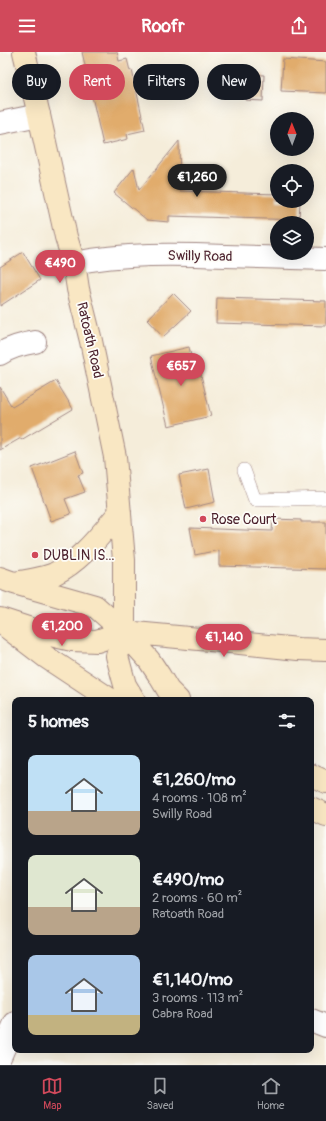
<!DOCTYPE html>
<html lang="en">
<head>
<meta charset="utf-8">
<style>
	body { margin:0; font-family:Pangolin,sans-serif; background:#242831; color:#f1f3f6; height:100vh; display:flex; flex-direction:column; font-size:15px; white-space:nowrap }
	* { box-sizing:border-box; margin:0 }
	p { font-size:13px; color:#9ea1a6 }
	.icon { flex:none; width:22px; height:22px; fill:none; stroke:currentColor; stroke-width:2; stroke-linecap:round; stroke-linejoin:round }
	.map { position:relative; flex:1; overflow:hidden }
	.panel { position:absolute; left:12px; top:645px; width:302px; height:356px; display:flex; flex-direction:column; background:#171b24; border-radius:8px; box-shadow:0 4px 16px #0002 }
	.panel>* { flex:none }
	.banner { position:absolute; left:12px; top:12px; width:302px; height:36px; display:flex; gap:8px }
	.needle { width:26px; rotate:359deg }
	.controls { position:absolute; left:270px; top:60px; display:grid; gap:8px }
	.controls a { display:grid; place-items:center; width:44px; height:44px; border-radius:50%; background:#171b24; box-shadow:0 4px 16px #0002; font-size:20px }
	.price { position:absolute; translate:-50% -34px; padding:0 9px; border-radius:14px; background:#d1495b; color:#fff; font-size:13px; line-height:26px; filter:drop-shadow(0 1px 2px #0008) }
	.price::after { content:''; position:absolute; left:50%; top:24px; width:12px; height:9px; margin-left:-6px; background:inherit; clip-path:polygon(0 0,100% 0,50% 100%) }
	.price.current { background:#222; color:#fff }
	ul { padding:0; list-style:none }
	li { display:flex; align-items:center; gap:12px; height:100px; padding:0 16px }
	li span { display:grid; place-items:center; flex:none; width:112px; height:80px; border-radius:8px; color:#555 }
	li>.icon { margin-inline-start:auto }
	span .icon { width:48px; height:48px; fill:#fffc; stroke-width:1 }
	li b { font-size:17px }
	h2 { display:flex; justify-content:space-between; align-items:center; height:48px; padding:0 16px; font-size:17px }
	.tag { padding:0 14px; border-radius:18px; background:#171b24; box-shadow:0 4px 16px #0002; font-size:14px; line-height:36px }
	.tag.current { background:#d1495b; color:#fff }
	header { display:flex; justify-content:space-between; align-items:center; height:52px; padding:0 16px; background:#d1495b; color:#fff; font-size:18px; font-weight:700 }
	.menu { display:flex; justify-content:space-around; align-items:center; height:56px; border-top:1px solid #363941; background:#171b24; font-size:11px; color:#9ea1a6 }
	.menu a { display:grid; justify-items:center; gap:2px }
	.menu .current { color:#d1495b }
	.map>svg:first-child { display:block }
	.building { fill:#e1ac6c }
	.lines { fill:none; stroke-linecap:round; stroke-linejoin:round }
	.service-casing { stroke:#a08682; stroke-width:14 }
	.minor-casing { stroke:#a08682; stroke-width:24 }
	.secondary-casing { stroke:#a08682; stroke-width:24 }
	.service { stroke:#fff; stroke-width:13 }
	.minor { stroke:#fff; stroke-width:22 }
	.secondary { stroke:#f9e7c3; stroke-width:22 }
	.poi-dot { fill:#d1495b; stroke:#fdfcf7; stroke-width:1.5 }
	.labels { text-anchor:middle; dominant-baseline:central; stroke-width:3.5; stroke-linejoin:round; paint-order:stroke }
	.street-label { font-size:14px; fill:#4a1f2b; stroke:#fdfcf7 }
	.poi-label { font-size:14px; fill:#4a1f2b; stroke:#fdfcf7; text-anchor:start }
</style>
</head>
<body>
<header><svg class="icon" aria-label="menu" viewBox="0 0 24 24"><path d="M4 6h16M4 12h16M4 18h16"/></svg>Roofr<svg class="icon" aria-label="share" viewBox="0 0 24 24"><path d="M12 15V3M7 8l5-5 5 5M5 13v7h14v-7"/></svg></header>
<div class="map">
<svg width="326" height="1013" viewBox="0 0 326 1013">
	<rect width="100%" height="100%" fill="#fdfcf7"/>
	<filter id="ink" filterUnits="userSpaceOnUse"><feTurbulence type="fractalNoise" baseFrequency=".025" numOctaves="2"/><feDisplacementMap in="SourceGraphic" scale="8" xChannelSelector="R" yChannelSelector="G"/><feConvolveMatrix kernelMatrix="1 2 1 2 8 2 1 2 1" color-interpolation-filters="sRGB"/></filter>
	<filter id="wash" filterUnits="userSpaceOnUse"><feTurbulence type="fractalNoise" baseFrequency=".012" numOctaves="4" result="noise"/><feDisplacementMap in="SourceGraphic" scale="16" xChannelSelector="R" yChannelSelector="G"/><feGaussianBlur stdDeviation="0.9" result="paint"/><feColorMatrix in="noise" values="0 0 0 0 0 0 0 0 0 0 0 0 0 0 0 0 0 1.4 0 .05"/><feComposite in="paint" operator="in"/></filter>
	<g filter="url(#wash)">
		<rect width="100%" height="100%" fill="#f5edda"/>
		<g id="blocks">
			<path class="building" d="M82,0H117L119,9L127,7L130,19L132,18L145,78L127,82L128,87L103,93Z
				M283,7L326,10V41L281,39Z
				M246,22L264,23L263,49L245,48Z
				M179,89L180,139L277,142V149H300L299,168L169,164V170L147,168L114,141L134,116L139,138Z
				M23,200L40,228L0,254V215Z
				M173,241L191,259L163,285L147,268Z
				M217,246L326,249V274L216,271Z
				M189,295L193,313L198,311L211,364L168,374L151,304Z
				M56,329L73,357L21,388V386L0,398V335L12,355Z
				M75,399L83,421L78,423L85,440L65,447L71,462L51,469L32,416Z
				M209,417L215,450L186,457L179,423Z
				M273,467L301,468V470H326V517L219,514V498L195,503L190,476L272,479Z"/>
		</g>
	</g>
	<g filter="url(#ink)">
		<use href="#blocks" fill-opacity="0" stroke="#a08682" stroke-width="1"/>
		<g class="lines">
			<g class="service-casing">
				<path id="service" d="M244,418L255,448L326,446"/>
			</g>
			<g class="minor-casing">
				<path id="minor" d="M0,71L39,63
					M74,211C124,201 175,202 226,204C259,205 293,206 326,207
					M0,302C11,295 22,292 35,290
					M311,968L326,974
					M0,1005L15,971"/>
			</g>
			<g class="secondary-casing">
				<path id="secondary" d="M24,0L39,63L66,185L74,211L78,237L91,289L115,405L124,508V580L117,604L125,633L134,648
					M0,526L14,531L95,554L124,580L149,608L159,623L168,638L178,648
					M15,531C26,529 45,526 54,522C81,509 101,482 120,460
					M0,567L46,582L72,588L97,589L124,580L210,588L298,597L326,598
					M8,576L46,605L111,648
					M311,723L326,730
					M311,756L326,763"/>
			</g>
			<use href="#service" class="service"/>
			<use href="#minor" class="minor"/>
			<use href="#secondary" class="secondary"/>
		</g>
	</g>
	<g class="poi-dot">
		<circle cx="203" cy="467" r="4"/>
		<circle cx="35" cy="503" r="4"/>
	</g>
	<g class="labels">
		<g class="street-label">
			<text transform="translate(200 204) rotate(1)">Swilly Road</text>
			<text transform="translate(90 288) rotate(77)">Ratoath Road</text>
		</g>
		<g class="poi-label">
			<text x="211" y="467">Rose Court</text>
			<text x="43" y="503">DUBLIN IS...</text>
		</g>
	</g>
</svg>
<div class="controls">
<a><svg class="needle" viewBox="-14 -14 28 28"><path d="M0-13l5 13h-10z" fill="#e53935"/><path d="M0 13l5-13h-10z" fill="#9ea1a6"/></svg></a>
<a><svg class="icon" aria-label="locate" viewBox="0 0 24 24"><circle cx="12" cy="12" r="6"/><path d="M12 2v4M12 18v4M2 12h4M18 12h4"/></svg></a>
<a><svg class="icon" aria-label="layers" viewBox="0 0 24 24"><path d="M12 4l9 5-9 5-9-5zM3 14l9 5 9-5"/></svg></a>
</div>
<b class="price current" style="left:197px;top:146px">€1,260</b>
<b class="price" style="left:60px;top:232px">€490</b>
<b class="price" style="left:181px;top:335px">€657</b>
<b class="price" style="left:62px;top:595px">€1,200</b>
<b class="price" style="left:224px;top:606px">€1,140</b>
<div class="banner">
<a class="tag">Buy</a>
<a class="tag current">Rent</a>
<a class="tag">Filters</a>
<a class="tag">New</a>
</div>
<section class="panel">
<h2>5 homes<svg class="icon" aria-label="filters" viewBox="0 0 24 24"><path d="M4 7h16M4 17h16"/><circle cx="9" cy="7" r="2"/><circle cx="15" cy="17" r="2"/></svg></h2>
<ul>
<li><span style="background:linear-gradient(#bfe0f5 70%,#b9a48a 0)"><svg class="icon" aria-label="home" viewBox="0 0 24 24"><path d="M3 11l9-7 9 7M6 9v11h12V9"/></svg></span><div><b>€1,260/mo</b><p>4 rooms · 108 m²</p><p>Swilly Road</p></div></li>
<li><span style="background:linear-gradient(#dfe7d0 65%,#b9a48a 0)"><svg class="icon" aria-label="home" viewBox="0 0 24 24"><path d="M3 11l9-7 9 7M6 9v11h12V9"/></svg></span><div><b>€490/mo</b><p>2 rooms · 60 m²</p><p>Ratoath Road</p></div></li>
<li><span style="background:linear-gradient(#a9c7e8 75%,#c2b280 0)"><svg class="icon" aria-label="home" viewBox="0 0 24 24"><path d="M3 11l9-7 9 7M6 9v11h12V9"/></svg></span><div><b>€1,140/mo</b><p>3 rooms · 113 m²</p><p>Cabra Road</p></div></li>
</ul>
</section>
</div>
<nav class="menu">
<a class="current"><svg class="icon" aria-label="map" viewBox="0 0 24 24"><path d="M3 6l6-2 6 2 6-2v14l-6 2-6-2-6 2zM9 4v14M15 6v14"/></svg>Map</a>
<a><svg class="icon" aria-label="saved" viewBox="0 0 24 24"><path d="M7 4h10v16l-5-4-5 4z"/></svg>Saved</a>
<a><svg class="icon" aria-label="home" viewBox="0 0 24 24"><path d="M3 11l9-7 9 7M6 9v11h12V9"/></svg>Home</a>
</nav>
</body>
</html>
